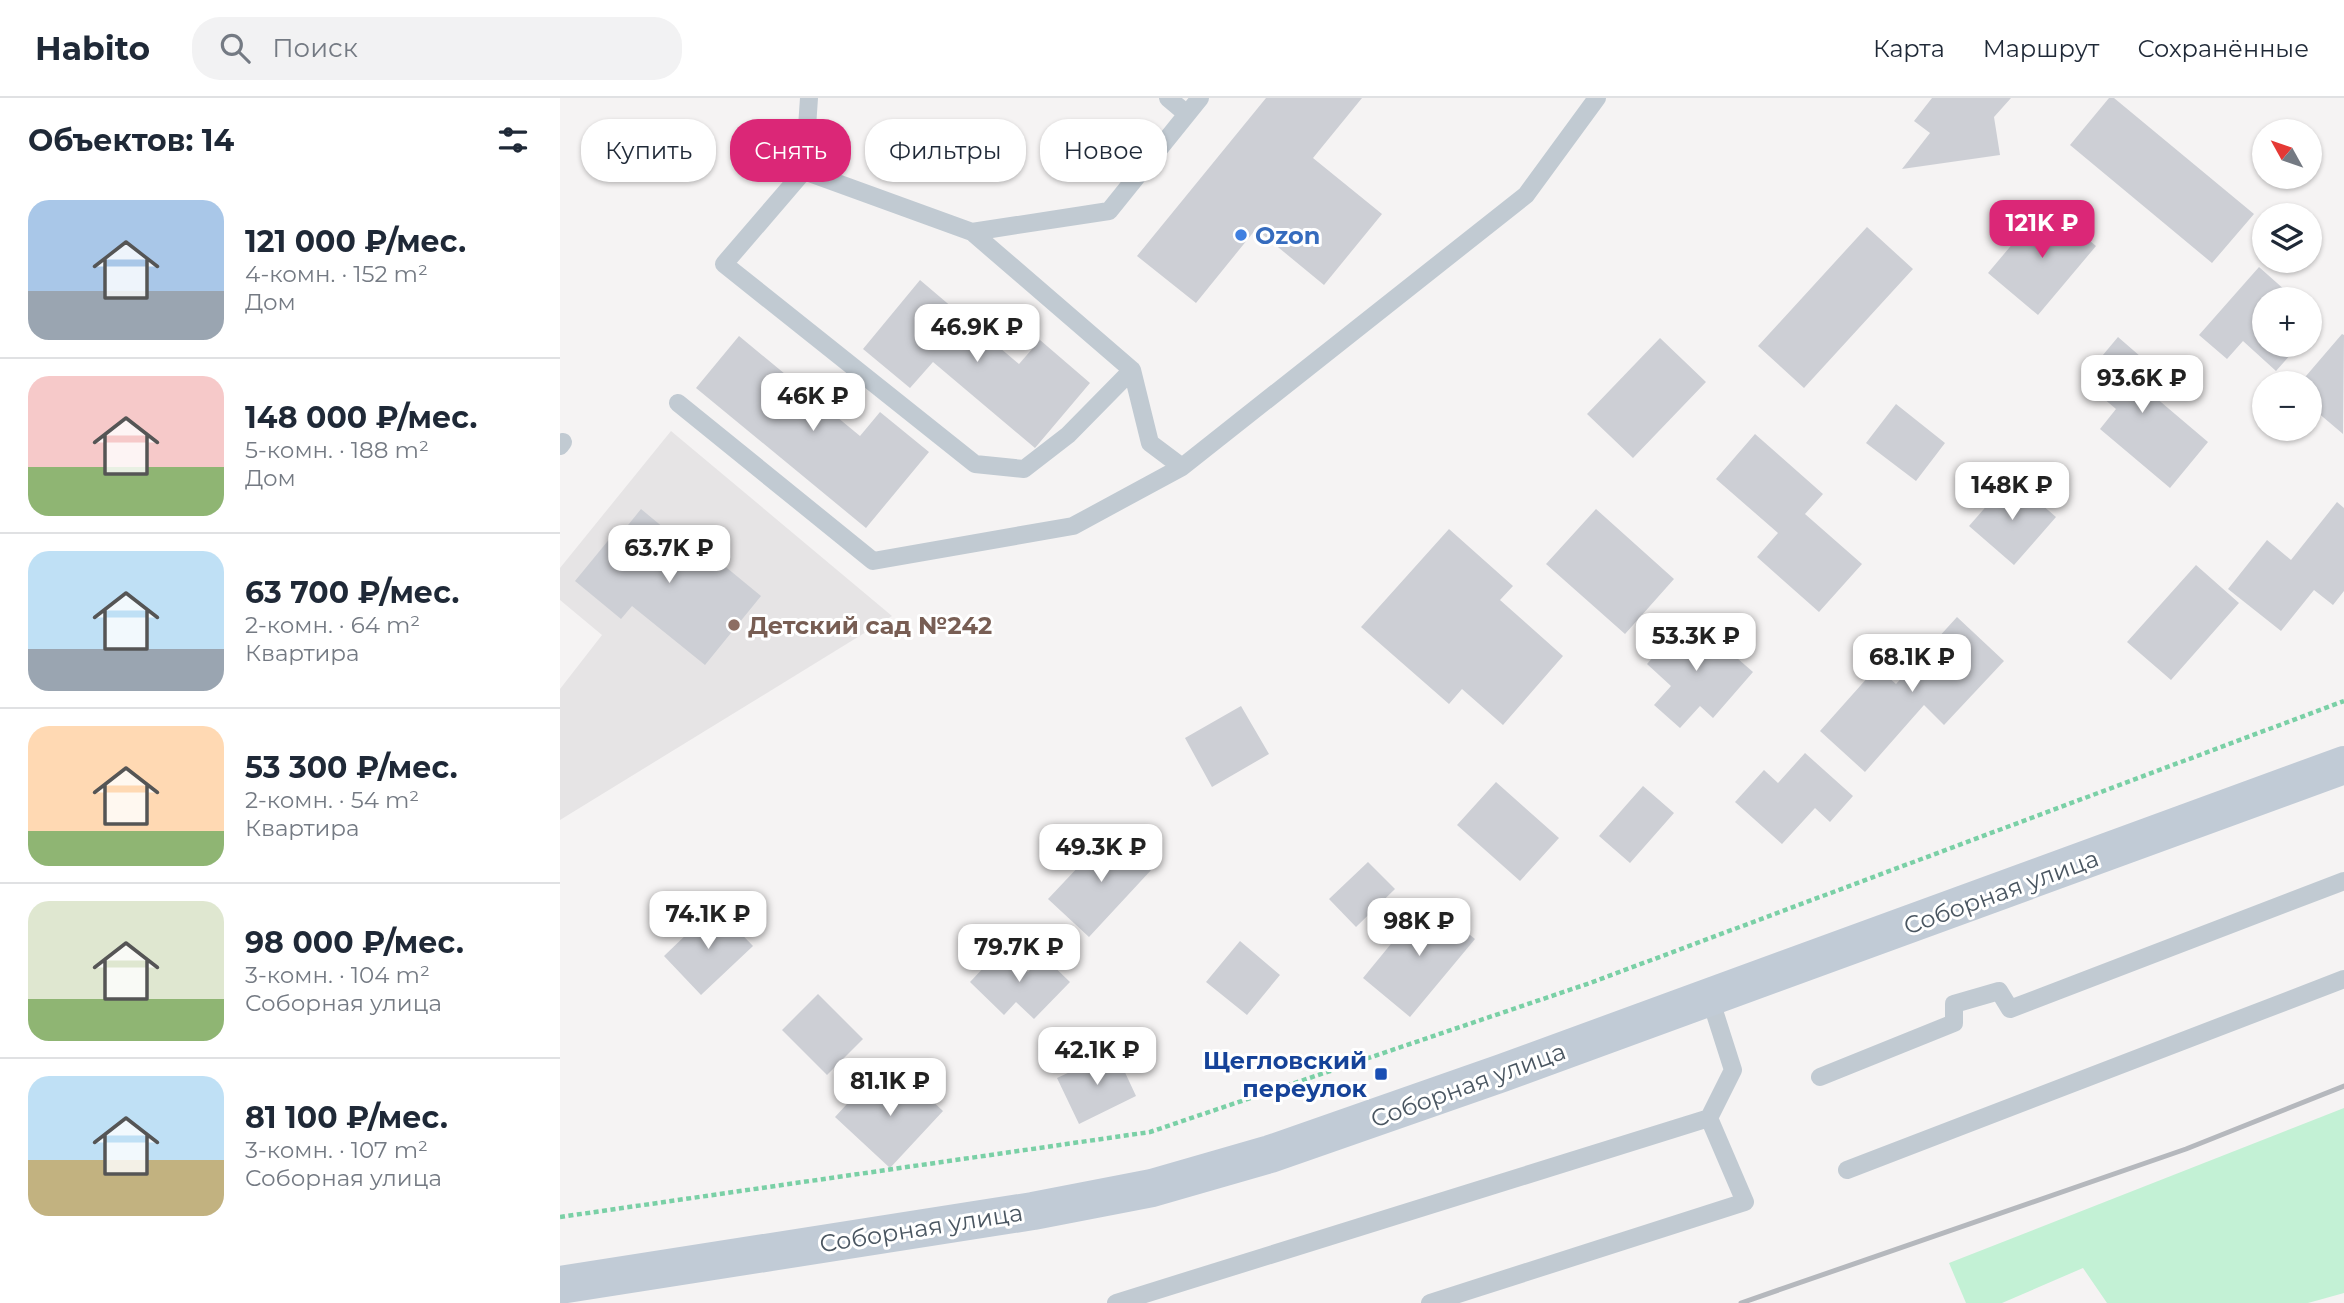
<!DOCTYPE html>
<html lang="ru">
<head>
<meta charset="utf-8">
<style>
	body { margin:0; font-family:Montserrat,sans-serif; background:#f2f2f3; color:#1f2937; height:100vh; display:flex; flex-direction:column; font-size:26px; white-space:nowrap }
	* { box-sizing:border-box; margin:0 }
	p { font-size:23px; color:#747a83 }
	.icon { flex:none; width:38px; height:38px; fill:none; stroke:currentColor; stroke-width:2; stroke-linecap:round; stroke-linejoin:round }
	.map { position:relative; flex:1; overflow:hidden }
	.panel { display:flex; flex-direction:column; background:#fff; width:560px }
	.panel>* { flex:none }
	.banner { position:absolute; left:21px; top:21px; width:665px; height:63px; display:flex; gap:14px }
	.needle { width:46px; rotate:310deg }
	.controls { position:absolute; left:1692px; top:21px; display:grid; gap:14px }
	.controls a { display:grid; place-items:center; width:70px; height:70px; border-radius:50%; background:#fff; box-shadow:0 2px 5px #0004; font-size:35px }
	.price { position:absolute; translate:-50% -60px; padding:0 16px; border-radius:14px; background:#fff; color:#222; font-size:23px; line-height:46px; filter:drop-shadow(0 2px 4px #0008) }
	.price::after { content:''; position:absolute; left:50%; top:42px; width:21px; height:16px; margin-left:-10px; background:inherit; clip-path:polygon(0 0,100% 0,50% 100%) }
	.price.current { background:#db2777; color:#fff }
	ul { padding:0; list-style:none }
	li { display:flex; align-items:center; gap:21px; height:175px; padding:0 28px }
	li+li { border-top:2px solid #e0e1e3 }
	li span { display:grid; place-items:center; flex:none; width:196px; height:140px; border-radius:21px; color:#555 }
	li>.icon { margin-inline-start:auto }
	span .icon { width:84px; height:84px; fill:#fffc; stroke-width:1 }
	li b { font-size:30px }
	h2 { display:flex; justify-content:space-between; align-items:center; height:84px; padding:0 28px; font-size:30px }
	.chip { padding:0 24px; border-radius:28px; background:#fff; box-shadow:0 2px 5px #0004; font-size:24px; line-height:63px }
	.chip.current { background:#db2777; color:#fff }
	header { display:flex; align-items:center; gap:42px; box-sizing:border-box; height:98px; padding:0 35px; background:#fff; border-bottom:2px solid #e0e1e3 }
	header strong { font-size:33px }
	nav { display:flex; gap:38px; margin-inline-start:auto; font-size:24px }
	.search { width:490px; height:63px; background:#f2f2f3; display:flex; align-items:center; gap:18px; box-sizing:border-box; padding:0 24px; border-radius:28px; color:#747a83; font-size:26px }
	main { display:flex; flex:1; min-height:0 }
	.map>svg:first-child { display:block }
	.education { fill:#e6e4e5 }
	.green { fill:#c3f1d5 }
	.building { fill:#cdcfd5 }
	.lines { fill:none; stroke-linecap:round; stroke-linejoin:round }
	.path { stroke:#7ad0a6; stroke-width:4.5; stroke-dasharray:5 3.5; stroke-linecap:butt }
	.lane { stroke:#c1cad2; stroke-width:18 }
	.secondary { stroke:#c1cbd6; stroke-width:38 }
	.rail { stroke:#b5b8bd; stroke-width:5 }
	.shop-dot { fill:#3f7fe0; stroke:#fff; stroke-width:2.5 }
	.education-dot { fill:#8d6e63; stroke:#fff; stroke-width:2.5 }
	.transit-dot { fill:#1a4fb4; stroke:#fff; stroke-width:2.5 }
	.labels { text-anchor:middle; dominant-baseline:central; stroke-width:6; stroke-linejoin:round; paint-order:stroke }
	.shop-label { font-size:24px; font-weight:bold; fill:#366cbe; stroke:#fff; text-anchor:start }
	.education-label { font-size:24px; font-weight:bold; fill:#785e54; stroke:#fff; text-anchor:start }
	.street-label { font-size:24px; fill:#4a5661; stroke:#fff }
	.transit-label { font-size:24px; font-weight:bold; fill:#164399; stroke:#fff; text-anchor:end }
</style>
</head>
<body>
<header>
<strong>Habito</strong>
<div class="search"><svg class="icon" aria-label="search" viewBox="0 0 24 24"><circle cx="10" cy="10" r="6"/><path d="M15 15l6 6"/></svg>Поиск</div>
<nav><a>Карта</a><a>Маршрут</a><a>Сохранённые</a></nav>
</header>
<main>
<section class="panel">
<h2>Объектов: 14<svg class="icon" aria-label="filters" viewBox="0 0 24 24"><path d="M4 7h16M4 17h16"/><circle cx="9" cy="7" r="2"/><circle cx="15" cy="17" r="2"/></svg></h2>
<ul>
<li><span style="background:linear-gradient(#a9c7e8 65%,#9aa5b1 0)"><svg class="icon" aria-label="home" viewBox="0 0 24 24"><path d="M3 11l9-7 9 7M6 9v11h12V9"/></svg></span><div><b>121 000 ₽/мес.</b><p>4-комн. · 152 m²</p><p>Дом</p></div></li>
<li><span style="background:linear-gradient(#f6c9c9 65%,#8fb573 0)"><svg class="icon" aria-label="home" viewBox="0 0 24 24"><path d="M3 11l9-7 9 7M6 9v11h12V9"/></svg></span><div><b>148 000 ₽/мес.</b><p>5-комн. · 188 m²</p><p>Дом</p></div></li>
<li><span style="background:linear-gradient(#bfe0f5 70%,#9aa5b1 0)"><svg class="icon" aria-label="home" viewBox="0 0 24 24"><path d="M3 11l9-7 9 7M6 9v11h12V9"/></svg></span><div><b>63 700 ₽/мес.</b><p>2-комн. · 64 m²</p><p>Квартира</p></div></li>
<li><span style="background:linear-gradient(#ffd9b3 75%,#8fb573 0)"><svg class="icon" aria-label="home" viewBox="0 0 24 24"><path d="M3 11l9-7 9 7M6 9v11h12V9"/></svg></span><div><b>53 300 ₽/мес.</b><p>2-комн. · 54 m²</p><p>Квартира</p></div></li>
<li><span style="background:linear-gradient(#dfe7d0 70%,#8fb573 0)"><svg class="icon" aria-label="home" viewBox="0 0 24 24"><path d="M3 11l9-7 9 7M6 9v11h12V9"/></svg></span><div><b>98 000 ₽/мес.</b><p>3-комн. · 104 m²</p><p>Соборная улица</p></div></li>
<li><span style="background:linear-gradient(#bfe0f5 60%,#c2b280 0)"><svg class="icon" aria-label="home" viewBox="0 0 24 24"><path d="M3 11l9-7 9 7M6 9v11h12V9"/></svg></span><div><b>81 100 ₽/мес.</b><p>3-комн. · 107 m²</p><p>Соборная улица</p></div></li>
</ul>
</section>
<div class="map">
<svg width="1784" height="1205" viewBox="0 0 1784 1205">
	<rect width="100%" height="100%" fill="#f5f3f3"/>
	<path class="education" d="M111,333L332,518L0,722V591L42,537L0,502V470Z"/>
	<path class="green" d="M1784,1010V1195L1748,1205H1547L1523,1170L1442,1205H1406L1389,1165Z"/>
	<path class="building" d="M706,0H802L753,60L822,116L764,187L696,131L636,205L577,158Z
		M1372,0H1451L1434,19L1440,57L1342,71L1370,35L1354,23Z
		M1549,0H1554L1694,116L1652,165L1510,47Z
		M1486,106L1536,148L1478,217L1428,175Z
		M1307,129L1353,171L1244,290L1198,248Z
		M1699,169L1735,201H1704V247H1739L1716,273L1683,243L1667,261L1639,237Z
		M360,182L459,266L480,242L530,285L475,350L373,264L350,290L303,251Z
		M1782,236L1784,237L1783,336L1750,308V285H1740Z
		M179,238L300,338L320,314L369,354L306,430L136,290Z
		M1558,239L1596,272L1582,288L1648,344L1610,390L1540,331L1556,311L1522,282Z
		M1100,240L1146,284L1073,360L1027,316Z
		M1336,306L1385,345L1356,383L1306,345Z
		M1195,336L1263,396L1245,416L1302,466L1259,514L1197,459L1218,435L1156,381Z
		M1451,380L1496,419L1454,467L1409,428Z
		M1777,404L1784,410V493L1773,507L1754,492L1721,533L1668,491L1707,442L1731,462Z
		M81,411L110,435L116,428L201,498L145,567L72,508L61,521L15,483L56,433L60,437Z
		M1036,411L1114,481L1065,536L986,466Z
		M889,431L953,488L940,502L1003,558L943,627L902,591L889,606L801,529Z
		M1636,467L1679,505L1611,582L1567,544Z
		M1129,518L1193,574L1153,620L1140,608L1120,630L1094,607L1111,588L1087,566Z
		M1397,519L1444,563L1384,627L1364,607L1305,674L1260,633L1317,569L1336,586Z
		M681,608L709,656L652,689L625,640Z
		M1245,655L1293,698L1270,724L1255,710L1222,746L1175,704L1204,672L1218,685Z
		M936,684L999,740L960,783L897,727Z
		M1083,688L1114,715L1070,765L1039,738Z
		M553,732L593,770L529,839L488,801Z
		M808,764L835,791L796,829L769,801Z
		M867,802L915,841L850,919L803,880Z
		M155,809L193,848L141,897L104,858Z
		M680,843L720,877L687,917L646,884Z
		M442,850L468,874L483,858L510,884L474,921L456,904L444,917L410,884Z
		M258,896L303,941L267,977L222,932Z
		M555,953L576,998L519,1026L497,980Z
		M339,972L383,1013L330,1070L275,1019L298,994L309,1004Z"/>
	<g class="lines">
		<path class="path" d="M0,1119L590,1034L1030,885L1784,603"/>
		<path class="lane" d="M249,0L244,73L164,166L415,366L464,371L508,337L572,272
			M608,0L627,16
			M244,73L412,134L572,272L590,345L622,369L966,97L1037,0
			M412,134L549,113L640,0
			M118,305L313,463L513,428L622,369
			M0,348L3,344
			M1260,979L1394,925V906L1439,893L1450,911L1784,783
			M1287,1072L1784,881
			M556,1205L1149,1020L1173,972L1150,900
			M870,1205L1185,1104L1149,1020"/>
		<path class="secondary" d="M0,1187L473,1113L592,1090L710,1056L942,975L1784,667"/>
		<path class="rail" d="M1181,1205L1626,1051L1784,988"/>
	</g>
	<circle class="shop-dot" cx="681" cy="137" r="7"/>
	<circle class="education-dot" cx="174" cy="527" r="7"/>
	<rect class="transit-dot" x="814" y="969" width="14" height="14" rx="3.5"/>
	<g class="labels">
		<g class="shop-label">
			<text x="695" y="137">Ozon</text>
		</g>
		<g class="education-label">
			<text x="188" y="527">Детский сад №242</text>
		</g>
		<g class="street-label">
			<text transform="translate(1441 794) rotate(-20)">Соборная улица</text>
			<text transform="translate(908 987) rotate(-20)">Соборная улица</text>
			<text transform="translate(361 1130) rotate(-9)">Соборная улица</text>
		</g>
		<g class="transit-label">
			<text x="807" y="962">Щегловский<tspan x="807" dy="28">переулок</tspan></text>
		</g>
	</g>
</svg>
<div class="controls">
<a><svg class="needle" viewBox="-14 -14 28 28"><path d="M0-13l5 13h-10z" fill="#e53935"/><path d="M0 13l5-13h-10z" fill="#747a83"/></svg></a>
<a><svg class="icon" aria-label="layers" viewBox="0 0 24 24"><path d="M12 4l9 5-9 5-9-5zM3 14l9 5 9-5"/></svg></a>
<a>+</a>
<a>−</a>
</div>
<b class="price current" style="left:1482px;top:162px">121K ₽</b>
<b class="price" style="left:417px;top:266px">46.9K ₽</b>
<b class="price" style="left:1582px;top:317px">93.6K ₽</b>
<b class="price" style="left:253px;top:335px">46K ₽</b>
<b class="price" style="left:1452px;top:424px">148K ₽</b>
<b class="price" style="left:109px;top:487px">63.7K ₽</b>
<b class="price" style="left:1136px;top:575px">53.3K ₽</b>
<b class="price" style="left:1352px;top:596px">68.1K ₽</b>
<b class="price" style="left:541px;top:786px">49.3K ₽</b>
<b class="price" style="left:148px;top:853px">74.1K ₽</b>
<b class="price" style="left:859px;top:860px">98K ₽</b>
<b class="price" style="left:459px;top:886px">79.7K ₽</b>
<b class="price" style="left:537px;top:989px">42.1K ₽</b>
<b class="price" style="left:330px;top:1020px">81.1K ₽</b>
<div class="banner">
<a class="chip">Купить</a>
<a class="chip current">Снять</a>
<a class="chip">Фильтры</a>
<a class="chip">Новое</a>
</div>
</div>
</main>
</body>
</html>
